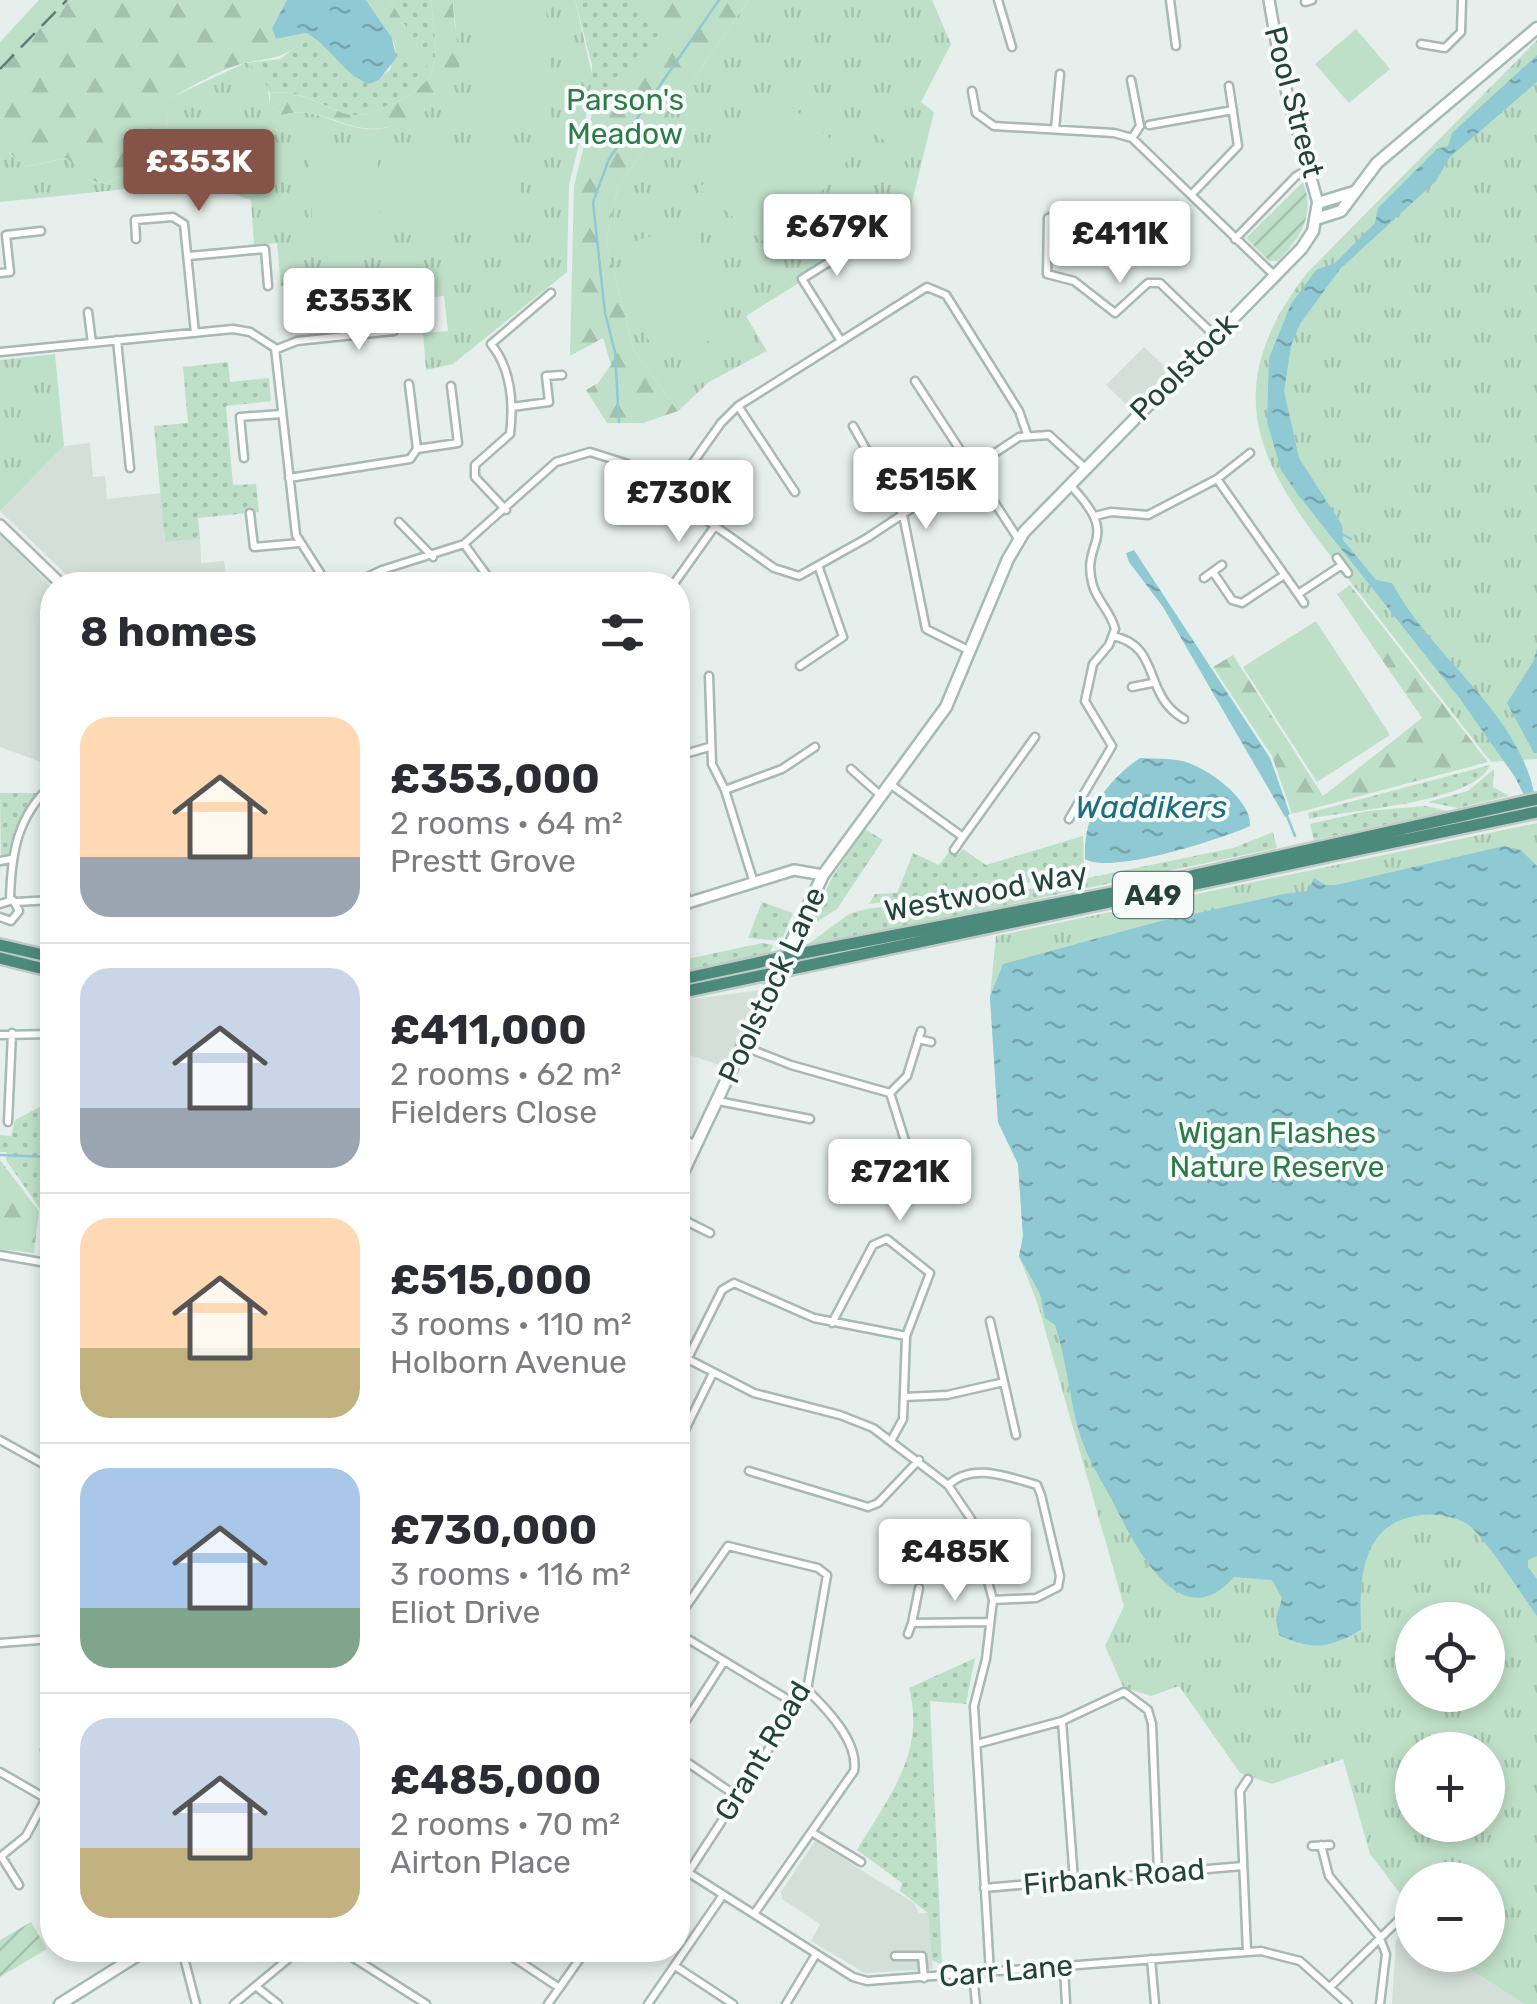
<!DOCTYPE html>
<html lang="en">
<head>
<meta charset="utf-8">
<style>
	body { margin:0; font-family:Rubik,sans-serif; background:#f2f2f3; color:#2b2b33; height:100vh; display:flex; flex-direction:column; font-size:38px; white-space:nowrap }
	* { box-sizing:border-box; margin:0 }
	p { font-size:32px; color:#7c7c81 }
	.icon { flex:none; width:55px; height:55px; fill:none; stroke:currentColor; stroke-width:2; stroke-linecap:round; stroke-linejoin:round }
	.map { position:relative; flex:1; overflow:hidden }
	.side { position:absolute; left:40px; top:572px; width:650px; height:1390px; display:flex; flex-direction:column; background:#fff; border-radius:40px; box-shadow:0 5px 15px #0003 }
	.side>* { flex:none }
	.tools { position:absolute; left:1395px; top:1602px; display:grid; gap:20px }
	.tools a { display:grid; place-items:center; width:110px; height:110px; border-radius:50%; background:#fff; box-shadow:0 5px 15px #0003; font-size:50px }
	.price { position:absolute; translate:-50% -85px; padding:0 22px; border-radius:10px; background:#fff; color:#222; font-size:32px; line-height:65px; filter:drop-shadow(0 2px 5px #0008) }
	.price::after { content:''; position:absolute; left:50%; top:60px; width:30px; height:22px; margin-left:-15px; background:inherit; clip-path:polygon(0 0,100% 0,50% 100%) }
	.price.on { background:#855347; color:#fff }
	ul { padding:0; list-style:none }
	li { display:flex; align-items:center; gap:30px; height:250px; padding:0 40px }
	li+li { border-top:2px solid #e1e1e2 }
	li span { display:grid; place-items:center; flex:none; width:280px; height:200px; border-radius:30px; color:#555 }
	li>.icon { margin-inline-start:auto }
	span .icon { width:120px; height:120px; fill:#fffc; stroke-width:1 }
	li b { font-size:42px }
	h2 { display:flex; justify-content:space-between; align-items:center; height:120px; padding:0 40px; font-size:42px }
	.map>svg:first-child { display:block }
	.built { fill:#d4dfda }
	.grass { fill:url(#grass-dots) }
	.forest { fill:url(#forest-firs) }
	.park { fill:url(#park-tufts); fill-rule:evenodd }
	.garden { fill:url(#garden-furrows) }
	.pitch { fill:#bfe0c8 }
	.water { fill:url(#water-ripples) }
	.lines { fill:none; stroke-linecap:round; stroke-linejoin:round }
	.stream { stroke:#8ec9d4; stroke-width:2.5 }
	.minor-casing { stroke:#a8b8b2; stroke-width:11 }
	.tertiary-casing { stroke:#a8b8b2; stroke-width:14 }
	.secondary-casing { stroke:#a4bbb3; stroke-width:15 }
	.trunk-casing { stroke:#c2cac8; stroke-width:16 }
	.minor { stroke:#fff; stroke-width:6 }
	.tertiary { stroke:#fff; stroke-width:9 }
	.secondary { stroke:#fff; stroke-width:10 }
	.trunk { stroke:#4c8a7c; stroke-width:11 }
	.rail { stroke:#5f7d75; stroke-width:2.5; stroke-dasharray:20 10; stroke-linecap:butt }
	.trunk-bridge-casing { stroke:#c2cac8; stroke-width:16; stroke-linecap:butt }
	.trunk-bridge { stroke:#4c8a7c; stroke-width:11 }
	.labels { text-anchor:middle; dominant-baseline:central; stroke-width:8; stroke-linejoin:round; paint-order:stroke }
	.shield { fill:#f7fbf9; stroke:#637a73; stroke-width:2.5 }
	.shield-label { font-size:28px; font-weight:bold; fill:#24423a }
	.park-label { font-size:30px; fill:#2d7a4b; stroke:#f7fbf9 }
	.street-label { font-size:30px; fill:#24423a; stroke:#f7fbf9 }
	.water-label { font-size:32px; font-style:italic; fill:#1c6f80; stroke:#f7fbf9 }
</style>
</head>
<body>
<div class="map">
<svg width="1537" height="2004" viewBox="0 0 1537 2004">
	<defs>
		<pattern id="grass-dots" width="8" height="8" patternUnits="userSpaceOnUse" patternTransform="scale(2.5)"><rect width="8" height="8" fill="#bfe0c8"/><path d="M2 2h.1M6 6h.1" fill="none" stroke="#a4c1ad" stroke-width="1.8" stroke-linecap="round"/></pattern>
		<pattern id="forest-firs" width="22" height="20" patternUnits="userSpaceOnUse" patternTransform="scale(2.5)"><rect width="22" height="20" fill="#bfe0c8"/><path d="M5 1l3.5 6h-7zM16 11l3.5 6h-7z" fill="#a4c1ad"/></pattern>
		<pattern id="park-tufts" width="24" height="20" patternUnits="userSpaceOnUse" patternTransform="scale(2.5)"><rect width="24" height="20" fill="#bfe0c8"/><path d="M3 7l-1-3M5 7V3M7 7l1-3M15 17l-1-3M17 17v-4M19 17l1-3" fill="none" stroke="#a4c1ad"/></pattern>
		<pattern id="garden-furrows" width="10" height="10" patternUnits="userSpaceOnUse" patternTransform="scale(2.5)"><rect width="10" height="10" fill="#bfe0c8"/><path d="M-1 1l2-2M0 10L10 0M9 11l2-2" fill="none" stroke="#a4c1ad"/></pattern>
		<pattern id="water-ripples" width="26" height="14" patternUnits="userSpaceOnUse" patternTransform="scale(2.5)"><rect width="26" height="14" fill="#8ec9d4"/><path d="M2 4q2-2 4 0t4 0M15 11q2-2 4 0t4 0" fill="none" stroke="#74a5ad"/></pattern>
	</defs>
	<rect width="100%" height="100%" fill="#e6efeb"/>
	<path class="built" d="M1144,347L1170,371L1130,408L1106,385Z
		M90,443L93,477L105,476L107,499L161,493L165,542L200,539L201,563L224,561L228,585H77L0,511L64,446Z
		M0,535L52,587V766L0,747Z
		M761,990L725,1067L678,1051V1001Z
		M815,1841L914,1903L919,1913H928L933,1969L865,1973L811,1941L820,1924L782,1899L781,1892Z
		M1410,1927L1412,1955H1448L1524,2004H1392L1396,1940Z"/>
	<path class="grass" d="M390,0H431C436,57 449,80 387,106C372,112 359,119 343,113C317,103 298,89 270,93L245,63L280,59L297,46V35L306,33C332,47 342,74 369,84L390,70L395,47L392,38L425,67L427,63Z
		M575,0H639L664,33L591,106L592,65Z
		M228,362L230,382L269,378L271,401L226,406L233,485L256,484L259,512L198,518L200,539L165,542L154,426L188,423L183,367Z
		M1490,765C1475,803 1348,810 1309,819L1308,813Z
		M1494,769L1493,787L1509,796L1458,808L1428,802L1468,791Z
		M0,793H42L21,828L11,859L1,861Z
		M1426,806L1448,811L1314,840L1310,824L1367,811Z
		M865,829L883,840L837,909L807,928L833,876Z
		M1273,832L1277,848L803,948L849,914L866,909L1044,887L1233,848Z
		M1083,836L1084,875L869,904L875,894L897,893L913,853L939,865L950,851L958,855L963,849L986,865Z
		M762,902L793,913L781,941L748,938Z
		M762,943L773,945L769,956L678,974V961Z
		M45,1078H52V1210L40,1209L6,1160L7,1152H0V1135L11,1136L15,1120L45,1104Z
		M975,1658L966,1704L930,1701L942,1965L932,1960L928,1913L900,1891L902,1883L857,1850C889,1796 926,1753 909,1688Z"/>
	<path class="forest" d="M39,0H287L272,28L277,39L297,35V46C279,60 266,58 245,63C217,70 190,88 165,101L168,121L165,138L212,146L261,169L258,183C208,169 153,155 105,184L89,180L66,158L24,167L8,151L0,159V42Z
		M366,0H390L428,64L425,68L392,38Z
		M431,0H453C453,23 460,46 460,69C459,106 395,134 363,128C333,123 313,106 282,115L270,105V93C298,89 317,104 343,113C359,119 372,112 387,106C449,80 436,57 431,0Z
		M639,0H749L618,187L606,242L634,351L678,411L643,423H607L586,390L598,383L611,365L603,338L570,356L574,186L595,102L663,33Z
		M1350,585L1488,762L1292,814L1272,756L1213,667L1233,655L1323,796L1422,718L1337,594Z
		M0,1160L39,1211L34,1253L0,1249Z"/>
	<path class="park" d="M453,0H575L594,83L569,185L567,272L453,364L426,370L423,333L448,331L444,296L309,308L306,283L281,286L277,243L254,245L251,200L195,182L0,202V159L7,151L25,167L67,158L89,180L105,184C153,156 208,169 258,183L261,168L212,146L164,138L168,121L164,101L245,63C264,71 269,87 270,105L282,115C314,106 334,125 365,129C394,132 422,114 445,99L441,82L460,72Z
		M749,0H932L951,44L921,102L934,112L909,214L746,316L767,351L709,382L678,411L634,351L606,242L618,187Z
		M1537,40V759L1491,762C1447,706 1404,650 1360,594C1274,483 1204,406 1307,273Z
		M55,354L64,446L0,511V360Z
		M1537,823V2004H1524L1448,1955H1488V1880H1412V1909L1370,1854L1343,1759L1272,1784L1240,1773L1179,1686L1151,1696L1123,1687L1105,1646L1124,1606L1038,1305L1019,1256L1023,1236L1018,1164L998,1122L990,997L996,936ZM1412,1620H1488V1695H1412ZM1412,1750H1488V1825H1412Z"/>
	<path class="garden" d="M1303,182C1316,215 1300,238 1278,261H1269L1246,238Z
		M31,1922L47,1949L0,1977V1940Z"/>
	<path class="pitch" d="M546,3L552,128L476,132L470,7Z
		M1356,29L1390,69L1349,103L1315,64Z
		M777,95L851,156L773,250L699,189Z
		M893,111L923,147L903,163L872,127Z
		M516,142L520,221L387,228L383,149Z
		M377,149L383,257L314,260L309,153Z
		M694,223L728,335L654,358L620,246Z
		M1316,621L1390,735L1317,782L1243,667Z"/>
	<path class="water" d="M287,0H366L392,38L396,58L379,80L369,84C342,74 332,47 306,33L276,39L272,28Z
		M1537,55V82L1450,157L1436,181L1340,269L1300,324L1291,346L1284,391L1299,458L1342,525L1343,540L1376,580L1392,583C1434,663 1537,723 1537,821L1515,777L1460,699L1296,492L1281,470L1267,422L1269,358L1291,304L1316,270L1335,263L1375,223L1378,208L1437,149L1448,146L1452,133Z
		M1134,550L1270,758L1290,814L1285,817L1163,607L1129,562L1126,553Z
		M1537,648V753H1534L1507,703L1533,662Z
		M1140,758C1153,759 1169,758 1182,761C1205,766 1252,799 1250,826C1222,839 1110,875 1085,859C1083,814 1105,782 1140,758Z
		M1504,846L1521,850L1537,866V1556L1528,1560V1567L1537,1579V1616C1524,1598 1481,1531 1466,1523C1453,1516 1435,1513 1421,1515C1360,1522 1359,1580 1361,1630C1330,1648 1312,1651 1279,1635L1276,1620L1282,1598L1272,1580L1234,1577C1179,1641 1132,1540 1112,1500C1101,1480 1088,1459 1081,1438C1069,1400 1067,1361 1055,1325L1045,1318L1040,1294L1019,1256L1023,1236L1018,1164L998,1122L990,997L1003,964L1157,922L1284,894L1308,891L1314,878L1325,885H1336Z"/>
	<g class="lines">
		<path class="stream" d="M619,422L615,352L605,313L593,202L609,159L719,0
			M1339,532L1351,539
			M1287,816L1295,836
			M0,1155L52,1157"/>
		<g class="minor-casing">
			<path id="minor" d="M998,0L1012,47
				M1170,0L1176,46
				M1305,2L1312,0
				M1421,44L1445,48L1461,32L1462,0
				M1131,80L1140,126L1132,138
				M972,91L976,113L994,126L1114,133L1132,138L1274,275
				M1149,125L1233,110
				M1055,129L1060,74
				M1191,195L1238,146L1229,86
				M1102,214L1059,213L1048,218L1047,274L1074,281L1115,313L1148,283H1160L1214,335
				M1094,227V213
				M136,239L135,220L173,217L184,224L195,333
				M1235,239L1296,176L1310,168
				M189,256L265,249L268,286
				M0,273L10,272L6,235L41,231
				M88,312L92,343
				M374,333L394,331
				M117,340L130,468
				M841,341L802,279L850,249L845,237
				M277,349L297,341L374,333L372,306
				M0,352L233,329L250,332L275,348L296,535L328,585
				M915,381L1019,540
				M738,406L795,492
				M512,407L549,402L546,376L562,375
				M853,426L903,515L926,629L970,651
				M417,449L458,443L451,386
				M244,458L240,417L282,414
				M289,478L410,459L417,449L409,384
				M1217,479L1250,453
				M670,495L721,423L738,406L927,287L946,295L1019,411L1027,434
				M506,510L475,477V465L510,434C514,403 511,368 491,344L551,293
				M250,513L254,547L299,543
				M1095,516L1111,512L1148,515L1217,479L1298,594L1342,565
				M399,522L433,557
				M464,544L494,585
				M1337,558L1348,573
				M1213,572L1232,600L1242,603L1284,575
				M1204,578L1222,565
				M311,585L322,576
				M351,585L382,570L464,544L556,462L590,452L628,464L774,568L799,576L867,538L1019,437L1049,435L1085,468
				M673,585L715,526
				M1298,594L1304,603
				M1113,636C1162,646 1142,695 1184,719
				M800,666L843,637L819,568
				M709,676L712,764L725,790L754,883
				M1132,687L1152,683
				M678,756L709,747
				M851,769L879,794
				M890,784L963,837L1035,737
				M725,790L782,769L815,747
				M1069,819L1112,746L1085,701L1093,664L1109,645L1115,629C1111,612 1098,602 1093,586C1079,539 1124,541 1070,485
				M954,850L963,837
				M0,861L11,859
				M678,872L688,903
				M10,900C11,855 17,815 52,785
				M16,902L52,900
				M0,904L13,900L19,911L11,921L0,917
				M0,1035L52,1034
				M918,1039L931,1042
				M745,1047L791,1065L890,1093L907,1076L921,1031
				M890,1093L906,1144
				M718,1101L810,1119
				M8,1122L12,1033
				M678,1137L695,1144
				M678,1217L710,1233
				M0,1255L52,1264
				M832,1323L873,1245L887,1239L930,1273L906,1336
				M678,1354L754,1393L840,1415L873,1428L948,1485L971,1519L993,1600L986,1659L974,1706L990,1973
				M688,1358L722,1290L734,1283L814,1318L906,1336L903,1419L892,1439
				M1004,1382L1016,1435
				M904,1397L947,1395L1004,1382L990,1321
				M0,1440L52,1469
				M678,1444L713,1373
				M749,1471L868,1507L878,1503L919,1460
				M948,1485C973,1462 1008,1477 1037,1485L1041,1495L1060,1576L1058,1587L1036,1598L993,1600
				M919,1588L912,1623L990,1622
				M678,1618L728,1546L818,1568L827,1575L807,1690L688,1873
				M678,1633L794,1703
				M908,1634L912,1623
				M0,1643L52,1639
				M1062,1721L1074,1880
				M678,1733L723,1663
				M977,1744L1062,1721L1124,1692L1148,1710L1152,1724L1158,1872
				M45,1750L52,1754
				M678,1756L738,1797
				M0,1772L52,1802
				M813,1833L861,1862
				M1321,1845L1329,1876L1379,1936L1386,1954L1380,2004
				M1312,1846L1330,1845
				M1,1856L19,1885
				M0,1857L26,1836L52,1787
				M678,1866L853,1977L867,1981L1261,1951L1300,1961L1348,2004
				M984,1888L1243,1866
				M754,1914L854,1771C859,1742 827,1709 807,1690
				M182,1950L196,2004
				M341,1950L426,2004
				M502,1950L558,1987
				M1247,1951L1240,1791L1248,1779
				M895,1956H922L924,1978
				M1151,1959L1155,2004
				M675,1966L733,2004
				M1064,1968L1066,2004
				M973,1974L976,2004
				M1330,1987L1405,1914
				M258,1988L278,2004
				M234,2004L299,1950
				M548,2004L586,1950
				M648,2004L723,1895
				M786,2004L816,1954"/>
		</g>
		<g class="tertiary-casing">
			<path id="tertiary" d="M1269,0L1282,75L1318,203
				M0,525L62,585
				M678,906L794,870L823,875"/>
		</g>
		<g class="secondary-casing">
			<path id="secondary" d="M1316,219L1341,211L1377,163L1537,28
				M678,1183L823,875L946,707L1008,559L1024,532L1302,248L1313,231L1318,203L1354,192
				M60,2004L146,1950"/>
		</g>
		<g class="trunk-casing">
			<path id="trunk" d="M0,945L52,957
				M798,954L1128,890L1537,799
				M0,958L52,971
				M791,969L1537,812
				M678,980L770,960
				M678,993L764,975"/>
		</g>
		<use href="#minor" class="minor"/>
		<use href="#tertiary" class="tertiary"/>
		<use href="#secondary" class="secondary"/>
		<use href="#trunk" class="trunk"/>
		<path class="rail" d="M0,69L67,0"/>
		<g class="trunk-bridge-casing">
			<path id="trunk-bridge" d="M770,960L798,954
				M764,975L791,969"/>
		</g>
		<use href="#trunk-bridge" class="trunk-bridge"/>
	</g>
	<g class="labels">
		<rect class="shield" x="1113" y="872" width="80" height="46" rx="8"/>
		<g class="shield-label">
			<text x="1153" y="895">A49</text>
		</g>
		<g class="park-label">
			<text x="625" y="100">Parson's<tspan x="625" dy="34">Meadow</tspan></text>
			<text x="1277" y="1133">Wigan Flashes<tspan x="1277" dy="34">Nature Reserve</tspan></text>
		</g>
		<g class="street-label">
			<text transform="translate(1294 102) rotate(75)">Pool Street</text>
			<text transform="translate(1184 367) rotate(-45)">Poolstock</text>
			<text transform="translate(986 892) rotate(-11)">Westwood Way</text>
			<text transform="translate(772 985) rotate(-65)">Poolstock Lane</text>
			<text transform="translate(763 1751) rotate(-59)">Grant Road</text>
			<text transform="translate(1114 1877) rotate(-5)">Firbank Road</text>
			<text transform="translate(1006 1971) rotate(-5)">Carr Lane</text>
		</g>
		<g class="water-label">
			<text x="1151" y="807">Waddikers</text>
		</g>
	</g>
</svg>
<div class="tools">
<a><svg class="icon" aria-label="locate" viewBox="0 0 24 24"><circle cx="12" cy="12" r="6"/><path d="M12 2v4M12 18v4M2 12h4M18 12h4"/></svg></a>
<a>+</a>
<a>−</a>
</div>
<b class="price on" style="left:199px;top:214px">£353K</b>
<b class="price" style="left:837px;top:279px">£679K</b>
<b class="price" style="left:1120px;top:286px">£411K</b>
<b class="price" style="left:359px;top:353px">£353K</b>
<b class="price" style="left:926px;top:532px">£515K</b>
<b class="price" style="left:679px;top:545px">£730K</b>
<b class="price" style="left:900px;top:1224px">£721K</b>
<b class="price" style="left:955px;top:1604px">£485K</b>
<section class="side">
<h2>8 homes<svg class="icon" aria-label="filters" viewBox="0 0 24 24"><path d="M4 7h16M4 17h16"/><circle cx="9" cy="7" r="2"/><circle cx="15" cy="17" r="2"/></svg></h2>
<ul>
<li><span style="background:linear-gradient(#ffd9b3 70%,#9aa5b1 0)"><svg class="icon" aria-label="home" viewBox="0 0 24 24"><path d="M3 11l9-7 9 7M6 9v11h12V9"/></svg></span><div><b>£353,000</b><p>2 rooms · 64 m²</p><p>Prestt Grove</p></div></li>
<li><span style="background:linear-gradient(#c9d6e8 70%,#9aa5b1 0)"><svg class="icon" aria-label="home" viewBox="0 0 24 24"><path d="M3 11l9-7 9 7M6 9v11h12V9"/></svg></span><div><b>£411,000</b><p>2 rooms · 62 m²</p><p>Fielders Close</p></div></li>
<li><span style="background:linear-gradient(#ffd9b3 65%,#c2b280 0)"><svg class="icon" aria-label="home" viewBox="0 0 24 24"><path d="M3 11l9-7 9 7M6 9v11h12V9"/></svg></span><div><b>£515,000</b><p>3 rooms · 110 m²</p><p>Holborn Avenue</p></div></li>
<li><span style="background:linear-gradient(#a9c7e8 70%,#7fa58c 0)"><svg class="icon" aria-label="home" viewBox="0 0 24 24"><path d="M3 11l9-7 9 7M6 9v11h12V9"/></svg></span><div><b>£730,000</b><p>3 rooms · 116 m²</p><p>Eliot Drive</p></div></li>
<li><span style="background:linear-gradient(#c9d6e8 65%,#c2b280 0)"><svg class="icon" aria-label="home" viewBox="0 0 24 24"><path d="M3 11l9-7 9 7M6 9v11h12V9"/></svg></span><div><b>£485,000</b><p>2 rooms · 70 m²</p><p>Airton Place</p></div></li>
</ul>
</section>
</div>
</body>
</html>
